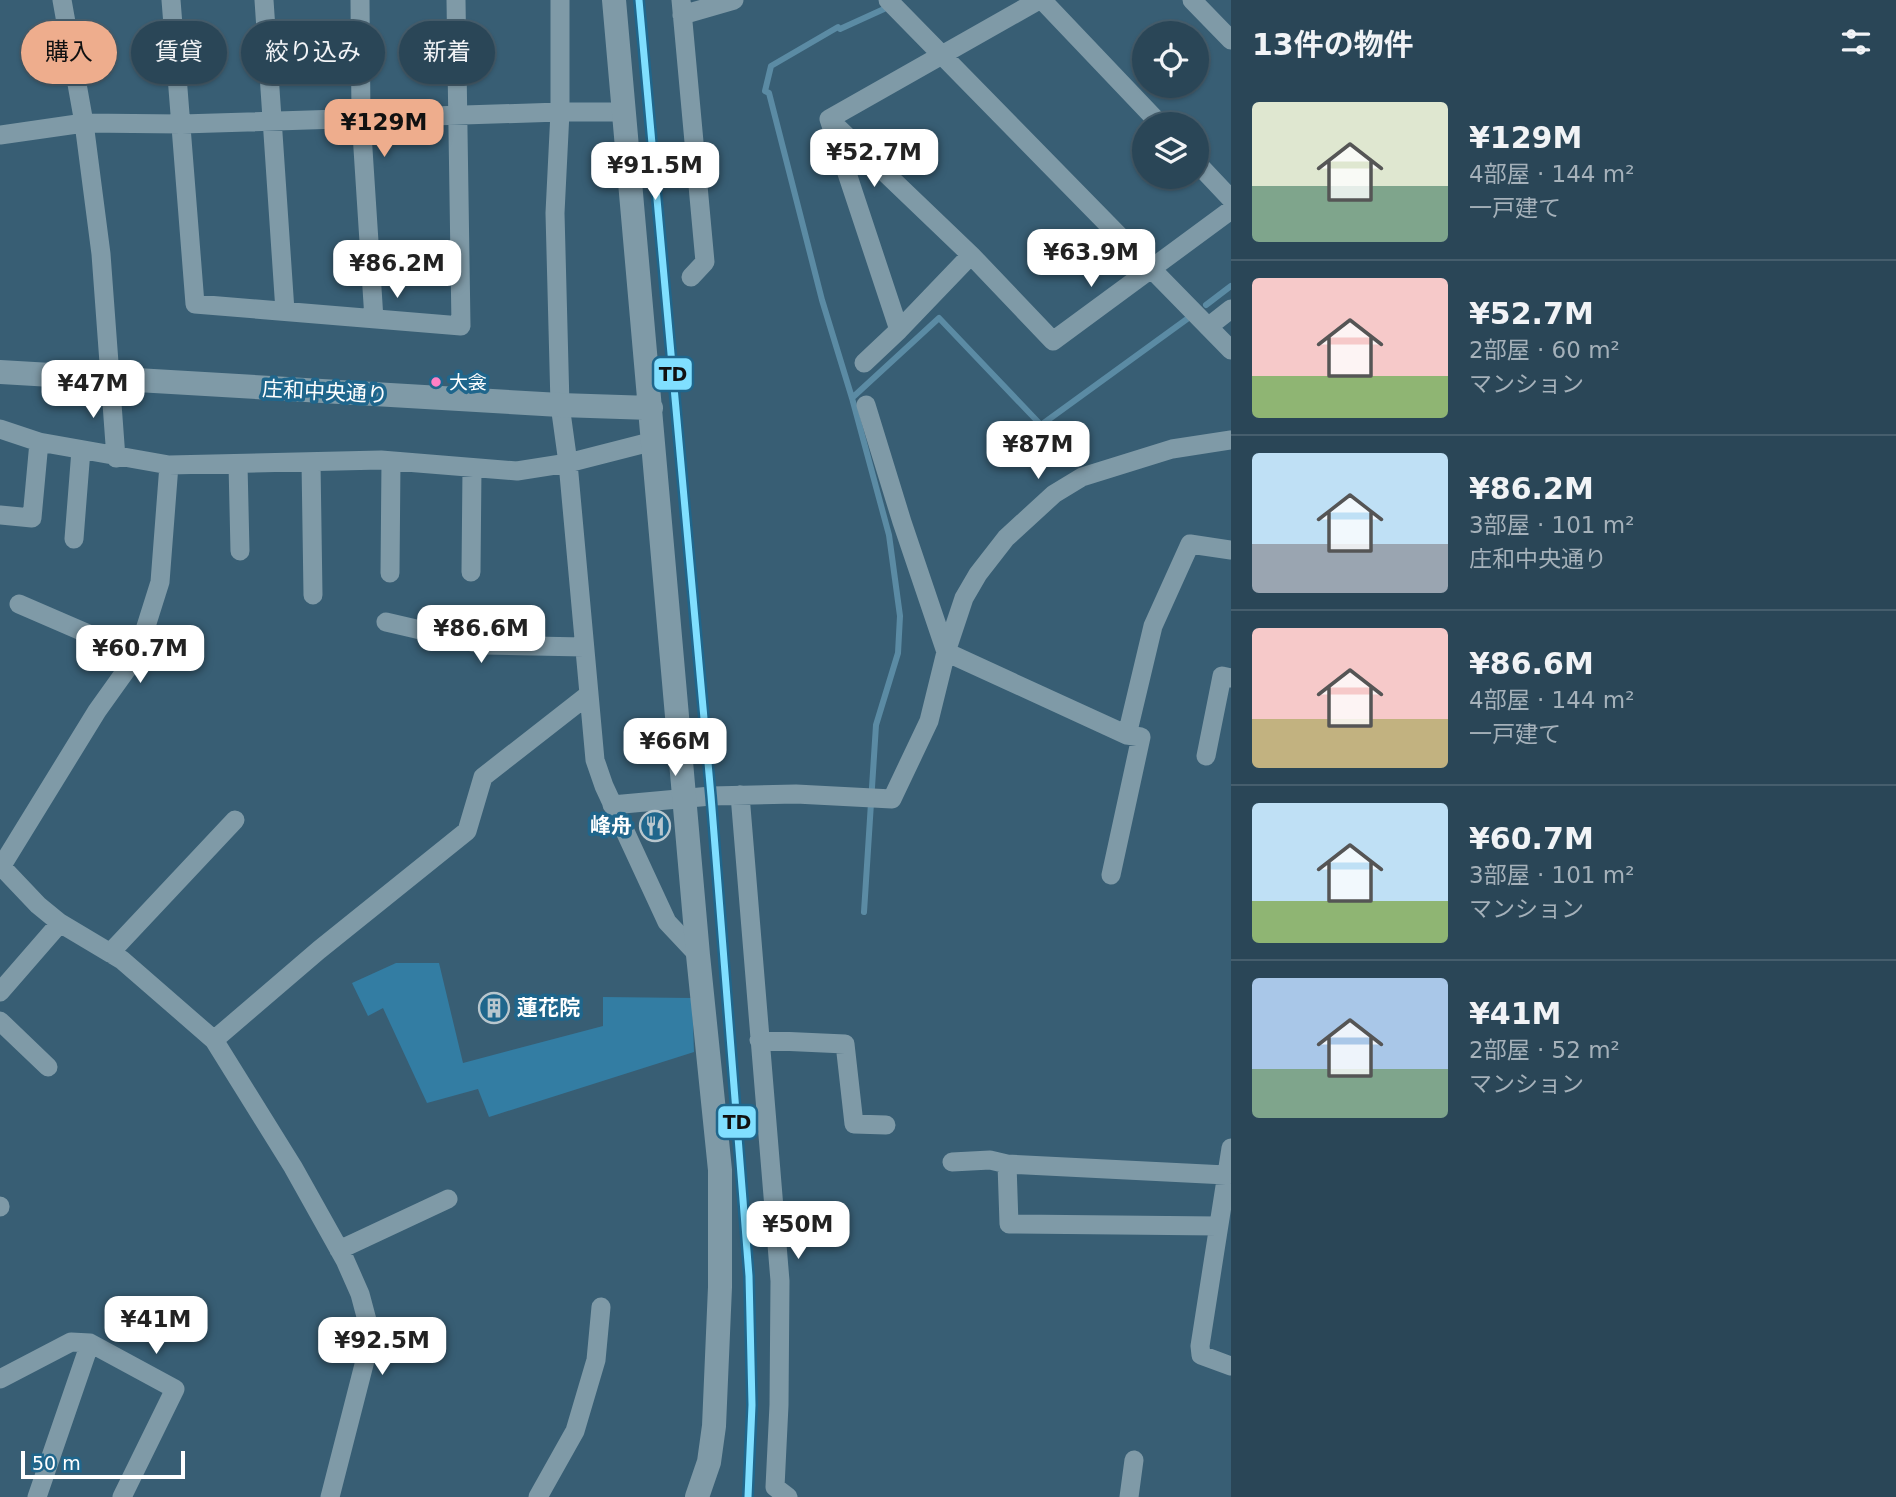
<!DOCTYPE html>
<html lang="ja">
<head>
<meta charset="utf-8">
<style>
	body { margin:0; font-family:"DejaVu Sans","Noto Sans JP",sans-serif; background:#324d5d; color:#f1f3f6; height:100vh; display:flex; flex-direction:column; font-size:26px; white-space:nowrap }
	* { box-sizing:border-box; margin:0 }
	p { font-size:23px; color:#a5b1ba }
	.icon { flex:none; width:38px; height:38px; fill:none; stroke:currentColor; stroke-width:2; stroke-linecap:round; stroke-linejoin:round }
	.map { position:relative; flex:1; overflow:hidden }
	.side { display:flex; flex-direction:column; background:#2a4657; width:665px }
	.side>* { flex:none }
	.hud { position:absolute; left:21px; top:21px; width:665px; height:63px; display:flex; gap:14px }
	.fabs { position:absolute; left:1132px; top:21px; display:grid; gap:14px }
	.fabs a { display:grid; place-items:center; width:77px; height:77px; border-radius:50%; background:#2a4657; box-shadow:0 2px 5px #0004,0 0 0 2px #465e6d; font-size:35px }
	.scale { position:absolute; left:21px; bottom:18px; width:164px; box-sizing:border-box; padding-left:7px; border:4px solid #fff; border-top:0; font-size:19px; line-height:24px; white-space:nowrap; color:#fff; -webkit-text-stroke:5px #1f668c; paint-order:stroke }
	.price { position:absolute; translate:-50% -60px; padding:0 16px; border-radius:14px; background:#fff; color:#222; font-size:23px; line-height:46px; filter:drop-shadow(0 2px 4px #0008) }
	.price::after { content:''; position:absolute; left:50%; top:42px; width:21px; height:16px; margin-left:-10px; background:inherit; clip-path:polygon(0 0,100% 0,50% 100%) }
	.price.on { background:#eead8d; color:#111 }
	ul { padding:0; list-style:none }
	li { display:flex; align-items:center; gap:21px; height:175px; padding:0 21px }
	li+li { border-top:2px solid #465e6d }
	li span { display:grid; place-items:center; flex:none; width:196px; height:140px; border-radius:7px; color:#555 }
	li>.icon { margin-inline-start:auto }
	span .icon { width:84px; height:84px; fill:#fffc; stroke-width:1 }
	li b { font-size:30px }
	h2 { display:flex; justify-content:space-between; align-items:center; height:84px; padding:0 21px; font-size:30px }
	.tag { padding:0 24px; border-radius:32px; background:#2a4657; box-shadow:0 2px 5px #0004,0 0 0 2px #465e6d; font-size:24px; line-height:63px }
	.tag.on { background:#eead8d; color:#111 }
	main { display:flex; flex:1; min-height:0 }
	.map>svg:first-child { display:block }
	.green { fill:#337da3 }
	.lines { fill:none; stroke-linecap:round; stroke-linejoin:round }
	.stream { stroke:#5b8ba4; stroke-width:6 }
	.minor { stroke:#7f9aa7; stroke-width:19 }
	.tertiary { stroke:#7f9aa7; stroke-width:24 }
	.rail-1-casing { stroke:#1f668c; stroke-width:12 }
	.rail-1 { stroke:#80dfff; stroke-width:7 }
	.bus-dot { fill:#ff80c5; stroke:#1f668c; stroke-width:2.5 }
	.labels { text-anchor:middle; dominant-baseline:central; stroke-width:7; stroke-linejoin:round; paint-order:stroke }
	.bus-label { font-size:19px; fill:#fff; stroke:#1f668c; text-anchor:start }
	.street-label { font-size:21px; fill:#fff; stroke:#1f668c }
	.poi-label { font-size:21px; font-weight:bold; fill:#fff; stroke:#1f668c; text-anchor:end }
	.line-badge { stroke:#1f668c; stroke-width:2.5 }
	.pale-badge-label { font-size:19px; text-anchor:middle; font-weight:bold; fill:#111 }
</style>
</head>
<body>
<main>
<div class="map">
<svg width="1231" height="1497" viewBox="0 0 1231 1497">
	<rect width="100%" height="100%" fill="#385e74"/>
	<path class="green" d="M396,963H439L463,1063L603,1026V997L692,998L694,1052L489,1117L478,1089L427,1103L383,1008L368,1016L352,983Z"/>
	<g class="lines">
		<path class="stream" d="M1206,305L1231,286
			M852,398L939,318L1041,425L1187,319
			M864,912L876,725L898,653L900,616L889,535L852,398L822,300L769,93L765,91L771,66L838,27L840,29L884,9"/>
		<path class="minor" d="M62,0L84,123L101,254L116,458
			M171,0L195,304L461,326L456,0
			M264,0L285,311
			M360,0L361,118L374,319
			M560,0V112L555,213L560,405L568,463L595,760L604,786L667,922L698,955
			M681,0L705,262L691,277
			M888,0L1231,350
			M1042,0L1160,124
			M1192,0L1231,40
			M682,15L734,0
			M831,121L971,255L1053,341L1231,210
			M0,135L84,123L182,124L560,112H624
			M1197,163L1231,199
			M971,255L899,330L829,119L1039,0
			M1208,327L1231,309
			M864,363L899,330
			M866,405L902,522L946,652L1127,735L1153,626L1190,544L1231,550
			M0,429L39,442L169,465L381,460L517,471L568,463L654,441
			M311,462L313,595
			M238,464L240,551
			M0,515L32,518L39,442
			M74,539L81,450
			M471,572L472,468
			M390,573L391,461
			M19,604L137,655
			M386,622L485,645L584,647
			M1206,756L1222,676L1231,678
			M740,795L780,1281L779,1405L775,1487L788,1497
			M612,805L711,796L796,794L892,799L929,721L946,652L964,598L978,574L1006,538L1054,494L1082,477L1172,449L1231,440
			M0,865L38,905L60,923L122,960L214,1040L293,1167L345,1260L360,1294L368,1324L369,1345L330,1497
			M1,867L97,711L137,655L160,582L169,465
			M1111,875L1141,737L1127,735
			M110,953L235,820
			M0,992L60,923
			M0,1021L48,1067
			M214,1040L319,950L467,831L483,777L588,695
			M759,1040L845,1044L854,1124L886,1125
			M1231,1148L1200,1346L1201,1355L1231,1366
			M952,1162L990,1160L1007,1164L1009,1224L1218,1226
			M1007,1164L1226,1175
			M0,1206V1207
			M339,1250L448,1199
			M0,1379L71,1342L90,1343L175,1389L122,1497
			M37,1497L90,1343
			M538,1497L575,1431L596,1360L601,1307
			M1129,1497L1134,1460"/>
		<path class="tertiary" d="M614,0L698,955L720,1170V1287L714,1426L709,1462L697,1497
			M0,372L560,405L651,408"/>
		<g class="rail-1-casing">
			<path id="rail-1" d="M639,0L711,796L749,1276L752,1405L748,1497"/>
		</g>
		<use href="#rail-1" class="rail-1"/>
	</g>
	<defs>
		<g id="restaurant-ring" transform="scale(1.575)"><circle r="9.5" fill="#1f668c" stroke="#b9c7ce" stroke-width="1.5"/><path d="M-5-6h1v4h1v-4h1v4h1v-4h1v5L-1.5 .5V6h-2V.5L-5-1ZM5-6V6H3V1.5H1.5Q1.5-4 5-6Z" fill="#b9c7ce"/></g>
		<g id="building-ring" transform="scale(1.575)"><circle r="9.5" fill="#1f668c" stroke="#b9c7ce" stroke-width="1.5"/><path d="M-4-6H4V6H1V3H-1V6H-4ZM-2.5-4.3h1.7v1.8h-1.7ZM.8-4.3h1.7v1.8H.8ZM-2.5-1h1.7V.8h-1.7ZM.8-1h1.7V.8H.8Z" fill="#b9c7ce"/></g>
	</defs>
	<g fill-rule="evenodd">
		<use href="#restaurant-ring" x="655" y="826"/>
		<use href="#building-ring" x="494" y="1008"/>
	</g>
	<circle class="bus-dot" cx="436" cy="382" r="6"/>
	<g class="labels">
		<g class="bus-label">
			<text x="449" y="382">大衾</text>
		</g>
		<g class="street-label">
			<text transform="translate(325 392) rotate(3)">庄和中央通り</text>
		</g>
		<g class="poi-label">
			<text x="632" y="826">峰舟</text>
			<text x="517" y="1008" text-anchor="start">蓮花院</text>
		</g>
	</g>
	<g class="line-badge">
		<rect x="653" y="357" width="40" height="34" rx="7" fill="#80dfff"/>
		<rect x="717" y="1105" width="40" height="34" rx="7" fill="#80dfff"/>
	</g>
	<g class="pale-badge-label">
		<text x="673" y="381">TD</text>
		<text x="737" y="1129">TD</text>
	</g>
</svg>
<div class="fabs">
<a><svg class="icon" aria-label="locate" viewBox="0 0 24 24"><circle cx="12" cy="12" r="6"/><path d="M12 2v4M12 18v4M2 12h4M18 12h4"/></svg></a>
<a><svg class="icon" aria-label="layers" viewBox="0 0 24 24"><path d="M12 4l9 5-9 5-9-5zM3 14l9 5 9-5"/></svg></a>
</div>
<div class="scale">50 m</div>
<b class="price on" style="left:384px;top:159px">¥129M</b>
<b class="price" style="left:874px;top:189px">¥52.7M</b>
<b class="price" style="left:655px;top:202px">¥91.5M</b>
<b class="price" style="left:1091px;top:289px">¥63.9M</b>
<b class="price" style="left:397px;top:300px">¥86.2M</b>
<b class="price" style="left:93px;top:420px">¥47M</b>
<b class="price" style="left:1038px;top:481px">¥87M</b>
<b class="price" style="left:481px;top:665px">¥86.6M</b>
<b class="price" style="left:140px;top:685px">¥60.7M</b>
<b class="price" style="left:675px;top:778px">¥66M</b>
<b class="price" style="left:798px;top:1261px">¥50M</b>
<b class="price" style="left:156px;top:1356px">¥41M</b>
<b class="price" style="left:382px;top:1377px">¥92.5M</b>
<div class="hud">
<a class="tag on">購入</a>
<a class="tag">賃貸</a>
<a class="tag">絞り込み</a>
<a class="tag">新着</a>
</div>
</div>
<section class="side">
<h2>13件の物件<svg class="icon" aria-label="filters" viewBox="0 0 24 24"><path d="M4 7h16M4 17h16"/><circle cx="9" cy="7" r="2"/><circle cx="15" cy="17" r="2"/></svg></h2>
<ul>
<li><span style="background:linear-gradient(#dfe7d0 60%,#7fa58c 0)"><svg class="icon" aria-label="home" viewBox="0 0 24 24"><path d="M3 11l9-7 9 7M6 9v11h12V9"/></svg></span><div><b>¥129M</b><p>4部屋 · 144 m²</p><p>一戸建て</p></div></li>
<li><span style="background:linear-gradient(#f6c9c9 70%,#8fb573 0)"><svg class="icon" aria-label="home" viewBox="0 0 24 24"><path d="M3 11l9-7 9 7M6 9v11h12V9"/></svg></span><div><b>¥52.7M</b><p>2部屋 · 60 m²</p><p>マンション</p></div></li>
<li><span style="background:linear-gradient(#bfe0f5 65%,#9aa5b1 0)"><svg class="icon" aria-label="home" viewBox="0 0 24 24"><path d="M3 11l9-7 9 7M6 9v11h12V9"/></svg></span><div><b>¥86.2M</b><p>3部屋 · 101 m²</p><p>庄和中央通り</p></div></li>
<li><span style="background:linear-gradient(#f6c9c9 65%,#c2b280 0)"><svg class="icon" aria-label="home" viewBox="0 0 24 24"><path d="M3 11l9-7 9 7M6 9v11h12V9"/></svg></span><div><b>¥86.6M</b><p>4部屋 · 144 m²</p><p>一戸建て</p></div></li>
<li><span style="background:linear-gradient(#bfe0f5 70%,#8fb573 0)"><svg class="icon" aria-label="home" viewBox="0 0 24 24"><path d="M3 11l9-7 9 7M6 9v11h12V9"/></svg></span><div><b>¥60.7M</b><p>3部屋 · 101 m²</p><p>マンション</p></div></li>
<li><span style="background:linear-gradient(#a9c7e8 65%,#7fa58c 0)"><svg class="icon" aria-label="home" viewBox="0 0 24 24"><path d="M3 11l9-7 9 7M6 9v11h12V9"/></svg></span><div><b>¥41M</b><p>2部屋 · 52 m²</p><p>マンション</p></div></li>
</ul>
</section>
</main>
</body>
</html>
